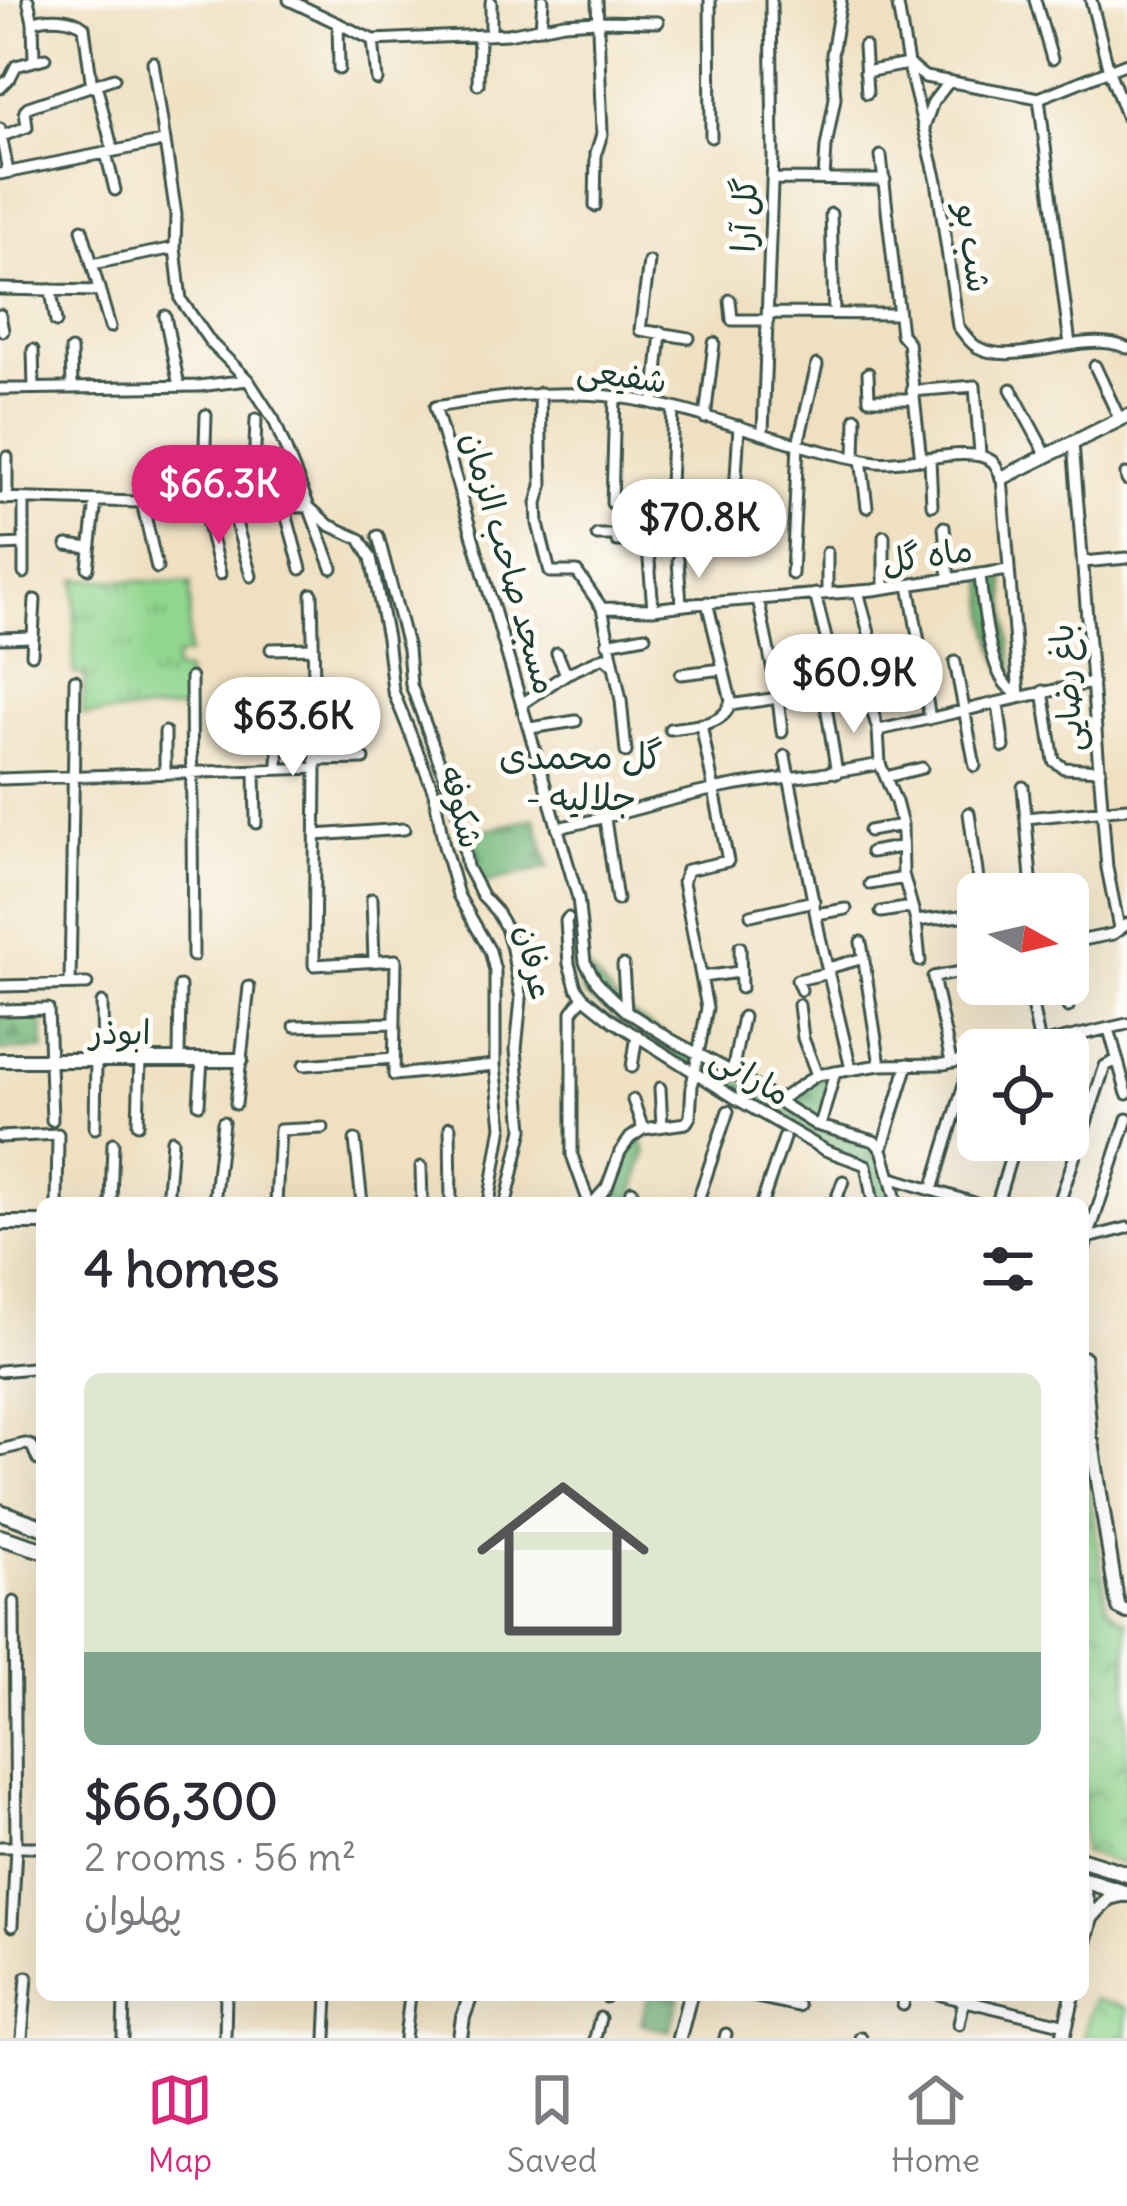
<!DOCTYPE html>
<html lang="en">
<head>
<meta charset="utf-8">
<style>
	body { margin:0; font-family:Delius,"Playpen Sans Arabic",sans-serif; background:#f7f7f7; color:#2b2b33; height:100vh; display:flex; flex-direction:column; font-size:45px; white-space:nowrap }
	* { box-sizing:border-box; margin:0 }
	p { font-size:39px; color:#7c7c81 }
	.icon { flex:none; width:66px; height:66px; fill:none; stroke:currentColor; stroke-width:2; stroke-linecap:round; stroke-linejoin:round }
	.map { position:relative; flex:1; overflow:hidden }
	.drawer { position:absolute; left:36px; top:1197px; width:1053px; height:804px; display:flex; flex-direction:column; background:#fff; border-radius:18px; box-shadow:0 12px 48px #0002 }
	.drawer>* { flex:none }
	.needle { width:78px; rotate:98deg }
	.controls { position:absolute; left:957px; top:873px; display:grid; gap:24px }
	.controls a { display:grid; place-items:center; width:132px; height:132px; border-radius:18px; background:#fff; box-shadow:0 12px 48px #0002; font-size:60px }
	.price { position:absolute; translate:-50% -102px; padding:0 27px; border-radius:42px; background:#fff; color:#222; font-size:39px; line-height:78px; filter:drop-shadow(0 3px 6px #0008) }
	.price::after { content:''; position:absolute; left:50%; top:72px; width:36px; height:27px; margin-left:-18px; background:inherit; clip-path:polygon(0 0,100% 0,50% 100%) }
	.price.active { background:#db2777; color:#fff }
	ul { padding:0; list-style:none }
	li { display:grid; align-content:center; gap:24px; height:636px; padding:0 48px }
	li+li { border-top:3px solid #e1e1e2 }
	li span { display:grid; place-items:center; height:372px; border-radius:18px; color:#555 }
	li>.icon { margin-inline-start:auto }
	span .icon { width:216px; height:216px; fill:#fffc; stroke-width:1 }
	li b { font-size:51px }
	h2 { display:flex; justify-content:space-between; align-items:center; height:144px; padding:0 48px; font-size:51px }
	.tabs { display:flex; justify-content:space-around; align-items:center; height:168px; border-top:3px solid #e1e1e2; background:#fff; font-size:33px; color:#7c7c81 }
	.tabs a { display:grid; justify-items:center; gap:6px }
	.tabs .active { color:#db2777 }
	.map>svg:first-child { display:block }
	.grass { fill:url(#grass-tufts); stroke:#588a62; stroke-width:3 }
	.forest { fill:url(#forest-firs); stroke:#4a7a57; stroke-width:3 }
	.park { fill:url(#park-crowns); stroke:#588a62; stroke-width:3 }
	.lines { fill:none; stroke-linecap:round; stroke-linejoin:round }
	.minor-casing { stroke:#3e5549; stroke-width:15 }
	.tertiary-casing { stroke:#3e5549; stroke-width:18 }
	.secondary-casing { stroke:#3e5549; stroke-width:20 }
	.minor { stroke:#fff; stroke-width:9 }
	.tertiary { stroke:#fff; stroke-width:12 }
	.secondary { stroke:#fff; stroke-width:14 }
	.labels { text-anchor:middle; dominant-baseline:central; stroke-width:10; stroke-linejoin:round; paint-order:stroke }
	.street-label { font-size:33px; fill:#1f3d34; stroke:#fdfcf7 }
	.neighbourhood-label { font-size:36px; fill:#1f3d34; stroke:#fdfcf7 }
</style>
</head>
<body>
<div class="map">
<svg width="1127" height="2038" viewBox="0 0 1127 2038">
	<defs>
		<pattern id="grass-tufts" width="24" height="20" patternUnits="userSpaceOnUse" patternTransform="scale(3)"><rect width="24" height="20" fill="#91d68f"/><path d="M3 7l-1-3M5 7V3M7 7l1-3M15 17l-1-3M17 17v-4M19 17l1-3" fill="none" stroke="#76af76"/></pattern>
		<pattern id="forest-firs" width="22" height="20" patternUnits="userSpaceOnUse" patternTransform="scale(3)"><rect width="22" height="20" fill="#74b77a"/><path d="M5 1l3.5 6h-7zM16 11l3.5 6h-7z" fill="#5f9665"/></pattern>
		<pattern id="park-crowns" width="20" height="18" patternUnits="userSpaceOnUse" patternTransform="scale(3)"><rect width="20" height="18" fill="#91d68f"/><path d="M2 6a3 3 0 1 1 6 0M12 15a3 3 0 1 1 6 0" fill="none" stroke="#76af76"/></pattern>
	</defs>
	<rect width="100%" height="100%" fill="#fdfcf7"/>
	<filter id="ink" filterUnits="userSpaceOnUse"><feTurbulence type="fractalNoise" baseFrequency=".00833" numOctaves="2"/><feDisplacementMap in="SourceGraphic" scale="24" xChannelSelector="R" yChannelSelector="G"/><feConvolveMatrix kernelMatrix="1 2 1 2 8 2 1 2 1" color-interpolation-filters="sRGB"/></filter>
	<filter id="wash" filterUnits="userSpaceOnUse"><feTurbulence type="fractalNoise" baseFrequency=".004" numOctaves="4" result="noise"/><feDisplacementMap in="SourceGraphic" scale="48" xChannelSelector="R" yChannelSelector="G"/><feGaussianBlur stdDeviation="2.7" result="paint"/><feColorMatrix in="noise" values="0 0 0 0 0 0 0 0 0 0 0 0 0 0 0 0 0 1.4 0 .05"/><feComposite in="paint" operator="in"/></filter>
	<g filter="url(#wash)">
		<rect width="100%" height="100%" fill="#efe0c1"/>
		<path class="grass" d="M76,579L191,583L188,655L176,656L174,670L186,672V709L83,715L85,675L73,673Z"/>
		<path class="forest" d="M1004,576L1014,687C992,659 986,613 985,578Z
			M535,818L549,867L481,884L473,859L469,834Z
			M580,918L584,964L625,1010L697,1056L692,1070L584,996L570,963L568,921Z
			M42,1015L44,1049L0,1051V1017Z
			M700,1057L812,1125L872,1144L880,1151L894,1203H876L869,1168L827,1148L696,1071Z
			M833,1074L818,1123L782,1100L818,1077Z
			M641,1136L646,1153L632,1200L610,1192L630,1145Z
			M649,1995H680L669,2031L641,2023Z"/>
		<path class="park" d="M1083,1462L1086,1463L1107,1607L1121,1619L1127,1620V1866L1083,1852Z
			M1093,1999L1127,2008V2038H1083Z"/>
	</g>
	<g filter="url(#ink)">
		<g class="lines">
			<g class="minor-casing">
				<path id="minor" d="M28,0L33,22
					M289,0L373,40L508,34L564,23L597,21L658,22
					M710,0L711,137
					M897,0L908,64L937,181L958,326C964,334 969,342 977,347C1017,369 1082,328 1127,348
					M1035,0L1052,59
					M1091,0L1109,71L1127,118
					M338,23L339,69
					M541,28L543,0
					M491,34V2
					M373,40L377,80
					M864,46L867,93
					M34,61L33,22C47,16 73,17 84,27L92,87
					M153,62L176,215L175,248L181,300L211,343L248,380L274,420L309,507L329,525L360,539L371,558L387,638L393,691L434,792L444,846L458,895L490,951L495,971V1065L502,1126L489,1203
					M865,72L908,64L925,77L1039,98L1127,63
					M96,84L113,151
					M478,84L479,35
					M0,88L10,78L16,66L45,58
					M1039,98L1070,345
					M924,127L933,102L948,83
					M0,129L8,172
					M2,136L27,127L25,111L28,107L114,78
					M106,153L115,190
					M881,156L901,334L908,342L921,460
					M0,174L165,141
					M772,179L885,180
					M824,179L826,147L835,98L832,54L841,0
					M595,206L596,153L602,134L597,0
					M831,214L834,313
					M82,229L110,327
					M649,262L640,330L689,338
					M92,264L175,248
					M0,289L99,291
					M51,290L56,322
					M730,300L732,320H768
					M768,313L899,314
					M0,315L3,331
					M165,316L179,386
					M33,350L34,388
					M71,350L72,387
					M1095,366L1120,420
					M868,373L869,399H913
					M0,389L199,386L248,380
					M1011,389L1047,456
					M912,391L975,386L980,454
					M540,393L542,486L537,503L538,524L550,572H577L602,608L653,609L693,604L873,590L1008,570
					M654,404L661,332
					M206,415L203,504L220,574
					M705,418L714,343
					M763,432L773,156L771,0
					M1073,443L1107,868L1119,928
					M855,458L856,418
					M861,459L867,507
					M930,459L932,505
					M1126,474L1127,480
					M0,498L309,507L332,568
					M7,499V457
					M142,502L157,568
					M612,503L615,397
					M231,505L251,576
					M253,505L256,419
					M284,506L301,569
					M734,510L739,426
					M669,512L673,409
					M944,527L949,579
					M597,535H616L617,541H626V535L668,537
					M378,536L408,649L411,685L450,791L459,818L467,867L483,897L496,911L506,928L512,949L521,999L516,1049L523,1129L506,1203
					M647,536L653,609
					M0,545L24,544
					M67,545L90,548
					M827,553V593
					M678,560L681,605
					M1083,562L1127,558
					M88,568L96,501
					M24,573V499
					M792,574L798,444L817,365
					M980,574C982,600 989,662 1004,682C1008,688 1014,691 1019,696
					M909,585L919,642
					M884,588V536
					M858,591L870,637
					M312,594L316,768L314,965L396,960L394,1075L495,1065
					M815,594L834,670
					M758,599L773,671
					M602,608L621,700L626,752
					M0,638L33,637
					M607,643L645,636
					M271,649L313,648
					M557,653L566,674
					M32,654L35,600
					M955,662L975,766
					M921,665L930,719
					M681,674L723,669
					M191,678L193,956
					M1043,691L1054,761L1064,768L1100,770
					M778,698L782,732
					M523,703L566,674L604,657L611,663
					M998,704L1004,747
					M730,705L778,698L863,679L878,730L880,764L896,802L902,825L903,874L916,921L920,961
					M826,706L837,773
					M530,728L576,721
					M670,729C693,725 725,727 731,701L707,602
					M878,730C950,715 1021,695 1093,683
					M165,732V773
					M785,756L820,937L851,1069
					M315,760L364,759
					M278,769L279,717
					M255,771L256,823
					M886,777L922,768
					M0,779L316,768
					M1023,787L1031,878
					M969,813L980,894
					M1026,818L1127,808
					M605,819L617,900
					M557,828C610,818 660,801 712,790C768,778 824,776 880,764
					M869,831L902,825
					M315,835L404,829
					M871,852L900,847
					M870,884L904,878
					M372,899L374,961
					M881,912L912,907
					M816,914L846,909
					M751,915L814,901
					M568,918L566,921L569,964L576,987L583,997L613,1021L735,1098L825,1150L866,1165L873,1203
					M916,921L978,914
					M861,942L880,1065
					M1068,943L1113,934L1127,924
					M740,947L741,988
					M623,965L626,1011
					M828,968L864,958
					M702,977L739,972
					M70,984L75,680
					M1064,984L1068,1007
					M0,986L87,984
					M801,990L797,980L829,973
					M583,997L572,1012V1155L589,1203
					M1002,1002L1030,995L1040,1044
					M102,1003L103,1059
					M799,1005L803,1038L817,1075
					M0,1010L48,1009L52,1120
					M295,1026L395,1023
					M1109,1029L1127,1094
					M1014,1050L1127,1024
					M179,1059L180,986
					M951,1062L933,977L978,969
					M304,1065L394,1058
					M632,1067L637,1035
					M732,1072L743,1017
					M660,1088L662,1126
					M633,1100L643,1129
					M779,1100L817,1075L880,1065L944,1064L978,1057
					M199,1104L202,1059
					M236,1104L249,987
					M138,1124L140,1059
					M820,1126L835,1072
					M450,1127L451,1203
					M95,1128L96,1059
					M0,1137L58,1134L57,1203
					M355,1140L362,1203
					M882,1149L908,1064
					M421,1167L422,1203
					M892,1178L974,1203
					M932,1190L972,1058
					M111,1203L113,1143
					M167,1203L172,1140
					M214,1203L223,1122
					M276,1203L280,1130L323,1128
					M593,1203L607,1187L620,1152L630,1138L643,1129L686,1123L690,1117L692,1085L707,1008L683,882L687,870L728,861L701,724
					M628,1203L632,1191
					M697,1203L728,1111
					M762,1203L784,1138
					M835,1203L843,1181
					M897,1203L882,1149L874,1141L816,1125L732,1072L672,1040L626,1011L608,994L596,981L585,962L578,898L435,407C496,397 555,389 618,397C706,409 788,449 876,462C906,466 972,443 993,462C997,466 999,473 1002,478L1019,696
					M997,1203L1016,1140
					M1059,1203L1105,1066L1117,1060
					M1088,1238L1127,1228
					M1083,1253L1127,1119
					M1085,1357L1092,1442
					M0,1371L42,1367
					M0,1450L25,1444L32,1446L38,1460L42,1461
					M0,1847H42
					M12,1926L16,1847L14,1602
					M747,1995L798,2006
					M941,1995L1066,2025
					M606,1997L607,1995
					M903,2005L905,1995
					M959,2024L964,2000
					M22,2038L27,1977
					M123,2038L124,1995
					M225,2038L226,1995
					M326,2038L328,1995
					M405,2038L410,1995
					M595,2038L600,2018
					M725,2038L726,2034
					M860,2038L861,2037"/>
			</g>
			<g class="tertiary-casing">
				<path id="tertiary" d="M1002,478L1127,416
					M0,1060H241
					M0,1223H42
					M1083,1439L1092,1442L1116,1595L1119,1608L1127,1612
					M1083,1887L1091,1918L1083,1951
					M1091,1918L1109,1898L1126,1894
					M460,2038L463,2017L471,1995
					M679,2038L690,1995
					M1063,2038L1073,1995"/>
			</g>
			<g class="secondary-casing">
				<path id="secondary" d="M0,1512L42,1527
					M0,1537L42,1550
					M1083,1860L1127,1874
					M1083,1880L1127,1894"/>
			</g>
			<use href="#minor" class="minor"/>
			<use href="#tertiary" class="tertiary"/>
			<use href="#secondary" class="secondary"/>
		</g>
	</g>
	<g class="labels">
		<g class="street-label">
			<text transform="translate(744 215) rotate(-88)">گل آرا</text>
			<text transform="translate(974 248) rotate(82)">شب بو</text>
			<text transform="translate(622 375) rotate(8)">شفیعی</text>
			<text transform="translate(927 555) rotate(-8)">ماه گل</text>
			<text transform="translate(510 563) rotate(74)">مسجد صاحب الزمان</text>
			<text transform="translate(1066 688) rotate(-95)">باغ رضایی</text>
			<text transform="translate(462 807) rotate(75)">شکوفه</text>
			<text transform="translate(535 962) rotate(78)">عرفان</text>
			<text x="120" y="1032">ابوذر</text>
			<text transform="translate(751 1075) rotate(30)">مارانی</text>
		</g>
		<g class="neighbourhood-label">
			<text x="581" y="756">گل محمدی<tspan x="581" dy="41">- جلالیه</tspan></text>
		</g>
	</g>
</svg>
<div class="controls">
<a><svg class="needle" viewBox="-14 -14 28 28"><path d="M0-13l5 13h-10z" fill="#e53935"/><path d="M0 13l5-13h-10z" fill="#7c7c81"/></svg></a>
<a><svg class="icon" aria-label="locate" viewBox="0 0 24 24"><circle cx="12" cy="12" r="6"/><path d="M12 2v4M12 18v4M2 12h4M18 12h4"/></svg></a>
</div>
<b class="price active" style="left:219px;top:547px">$66.3K</b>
<b class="price" style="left:699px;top:581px">$70.8K</b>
<b class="price" style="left:854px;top:736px">$60.9K</b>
<b class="price" style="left:293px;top:779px">$63.6K</b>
<section class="drawer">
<h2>4 homes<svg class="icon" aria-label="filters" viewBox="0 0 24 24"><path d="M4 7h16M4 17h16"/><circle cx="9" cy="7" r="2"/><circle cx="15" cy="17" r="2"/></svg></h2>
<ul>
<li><span style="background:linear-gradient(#dfe7d0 75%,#7fa58c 0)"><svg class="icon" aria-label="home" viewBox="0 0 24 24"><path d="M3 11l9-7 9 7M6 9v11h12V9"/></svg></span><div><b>$66,300</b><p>2 rooms · 56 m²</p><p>پهلوان</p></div></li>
</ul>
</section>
</div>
<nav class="tabs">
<a class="active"><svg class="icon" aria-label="map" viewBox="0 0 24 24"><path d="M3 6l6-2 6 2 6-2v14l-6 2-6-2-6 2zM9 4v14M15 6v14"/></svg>Map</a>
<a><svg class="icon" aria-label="saved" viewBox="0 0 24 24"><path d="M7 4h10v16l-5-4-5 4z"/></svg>Saved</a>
<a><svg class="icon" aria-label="home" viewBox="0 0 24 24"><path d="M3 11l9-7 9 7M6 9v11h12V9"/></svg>Home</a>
</nav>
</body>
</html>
